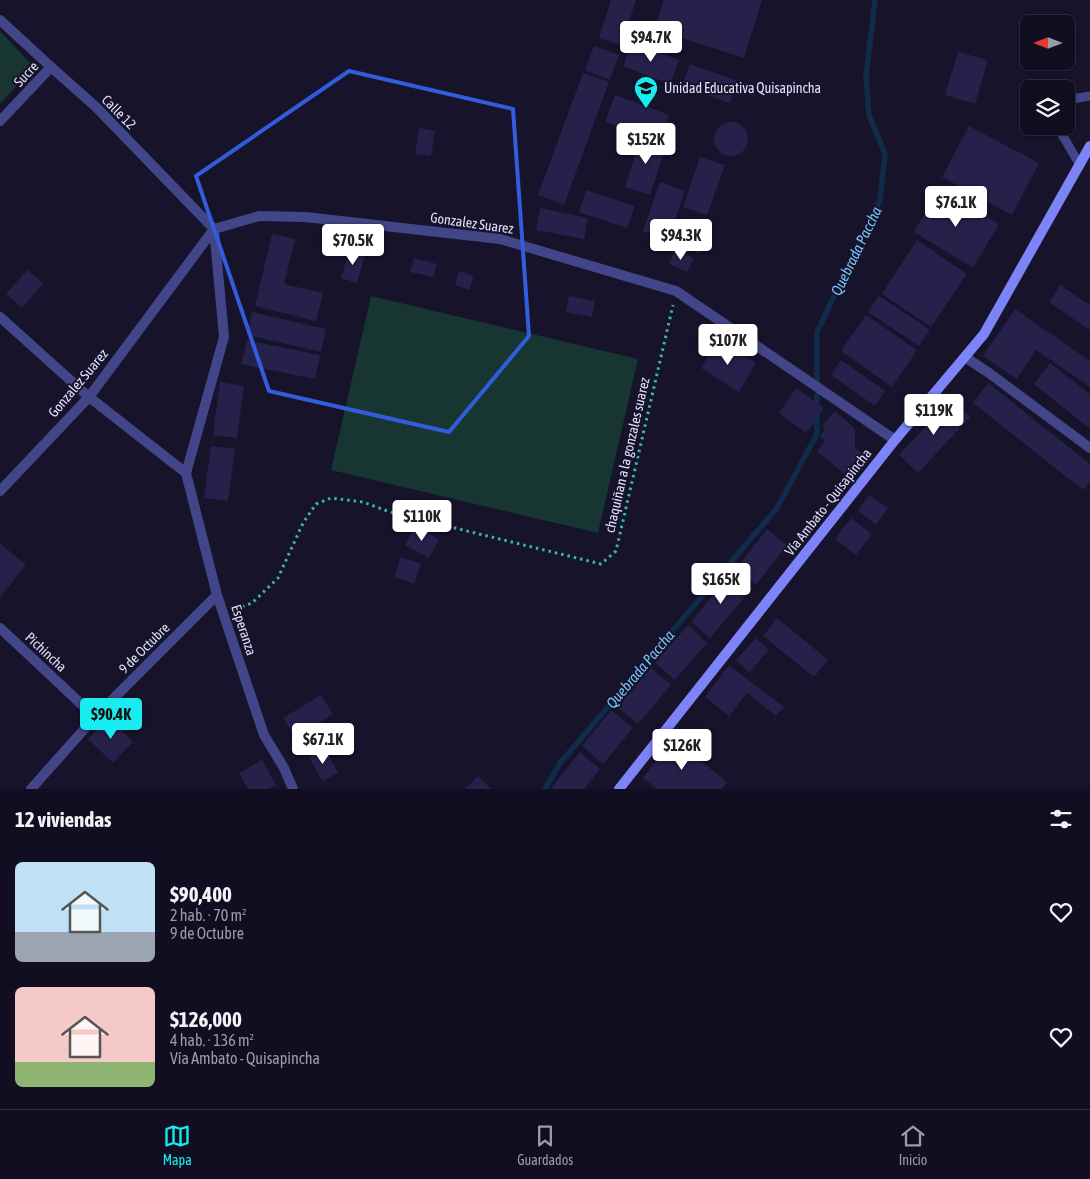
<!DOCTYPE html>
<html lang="es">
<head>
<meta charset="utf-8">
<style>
	body { margin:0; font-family:"Asap Condensed",sans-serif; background:#191729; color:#f1f3f6; height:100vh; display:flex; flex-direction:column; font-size:19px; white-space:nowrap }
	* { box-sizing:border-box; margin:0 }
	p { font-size:16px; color:#9c9ca5 }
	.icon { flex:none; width:28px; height:28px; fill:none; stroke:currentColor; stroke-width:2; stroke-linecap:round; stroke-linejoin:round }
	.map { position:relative; height:789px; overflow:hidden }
	.sheet { display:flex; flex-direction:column; background:#100e20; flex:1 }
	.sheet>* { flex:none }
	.needle { width:32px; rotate:270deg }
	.controls { position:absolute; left:1020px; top:15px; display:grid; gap:10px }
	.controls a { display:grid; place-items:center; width:55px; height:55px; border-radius:8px; background:#100e20; box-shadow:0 1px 4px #0004,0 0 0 1px #302e3e; font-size:25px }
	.price { position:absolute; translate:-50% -42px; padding:0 11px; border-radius:5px; background:#fff; color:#222; font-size:16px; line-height:32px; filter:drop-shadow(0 1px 2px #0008) }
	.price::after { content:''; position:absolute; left:50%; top:30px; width:15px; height:11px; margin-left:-8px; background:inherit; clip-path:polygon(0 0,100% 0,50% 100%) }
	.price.current { background:#19ecf0; color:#111 }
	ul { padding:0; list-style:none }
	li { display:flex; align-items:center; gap:15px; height:125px; padding:0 15px }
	li span { display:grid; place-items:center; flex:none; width:140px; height:100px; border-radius:8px; color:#555 }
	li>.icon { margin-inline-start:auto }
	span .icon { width:60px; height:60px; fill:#fffc; stroke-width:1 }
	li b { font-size:21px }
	h2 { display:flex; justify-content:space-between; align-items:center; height:60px; padding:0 15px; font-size:21px }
	.dock { display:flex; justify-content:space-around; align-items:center; height:70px; border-top:1px solid #302e3e; background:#100e20; font-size:14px; color:#9c9ca5 }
	.dock a { display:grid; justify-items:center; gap:2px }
	.dock .current { color:#19ecf0 }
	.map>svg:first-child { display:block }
	.green { fill:#173531 }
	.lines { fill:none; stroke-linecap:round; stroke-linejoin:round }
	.stream { stroke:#112c4b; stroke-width:5.5 }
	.building { fill:#26214b }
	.path { stroke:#3ab7a5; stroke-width:3; stroke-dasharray:2.5 4; stroke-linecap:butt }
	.lane { stroke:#424587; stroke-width:9 }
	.street { stroke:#424587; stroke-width:10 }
	.secondary { stroke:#7d84f7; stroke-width:10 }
	.marked { fill:none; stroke:#315ddc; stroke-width:4; stroke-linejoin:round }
	.labels { text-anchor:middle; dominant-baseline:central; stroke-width:4; stroke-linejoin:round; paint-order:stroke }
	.street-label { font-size:14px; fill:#e1e0fd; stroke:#16132b }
	.poi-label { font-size:14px; fill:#e1e0fd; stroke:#16132b; text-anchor:start }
	.water-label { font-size:15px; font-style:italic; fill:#75c5f6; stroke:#16132b }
</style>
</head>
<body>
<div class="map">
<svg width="1090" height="789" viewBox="0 0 1090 789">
	<rect width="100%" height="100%" fill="#16132b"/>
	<path class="green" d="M0,31L34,67L0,104Z
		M371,296L638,359L598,533L331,470Z"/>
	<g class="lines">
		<path class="stream" d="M817,382V332L880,200L885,154L869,115L866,76L875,0
			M545,789L561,762L777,508L817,434V395"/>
	</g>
	<path class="building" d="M611,0H636L621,45L599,38Z
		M664,0H762L744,58L654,29Z
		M632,42L679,60L670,84L623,66Z
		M594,46L619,55L610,80L585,70Z
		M958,52L988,60L975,104L945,95Z
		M690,64L738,81L730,103L682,86Z
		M583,73L609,82L564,205L538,195Z
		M615,95L669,115L660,141L605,122Z
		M1066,102L1075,106L1066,126Z
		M714 139a17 17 0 1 1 34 0a17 17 0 1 1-34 0Z
		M969,126L1039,163L1012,215L942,177Z
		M419,128L435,131L431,156L415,154Z
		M641,136L667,144L650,195L625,187Z
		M700,157L725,165L707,215L683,207Z
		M660,182L685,191L668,240L643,231Z
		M940,188L999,224L973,268L914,232Z
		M586,190L635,206L627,228L579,212Z
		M540,208L588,218L584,239L536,230Z
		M272,234L295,239L284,284L323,293L316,321L255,306Z
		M691,237L704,244L699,254L686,248Z
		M917,240L967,274L931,327L882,294Z
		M350,249L365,254L357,283L341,278Z
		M675,250L694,258L687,272L669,264Z
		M414,258L437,264L433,277L410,272Z
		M27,270L43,283L22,308L6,294Z
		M459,271L474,276L469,290L455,285Z
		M1060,285L1090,305V328L1089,330L1049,302Z
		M569,296L595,301L592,317L566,312Z
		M879,296L930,330L919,346L868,312Z
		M1015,309L1090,361V387L1036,350L1017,379L983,356Z
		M252,312L326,329L321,352L247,335Z
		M866,315L917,350L892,387L841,351Z
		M718,339L756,363L739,392L701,368Z
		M247,340L320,355L315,379L241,364Z
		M841,360L885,391L875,406L831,375Z
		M1050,363L1090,394V429L1034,384Z
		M220,382L244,386L237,438L213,435Z
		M988,383L1090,464V481L1083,490L973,403Z
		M796,388L824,408L806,433L779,413Z
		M951,399L970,417L918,473L899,455Z
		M835,411L855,429V448L862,453L844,474L817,451L825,441L820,436L825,429L822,426Z
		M211,446L235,449L228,501L204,498Z
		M869,495L888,508L876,525L858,511Z
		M851,518L872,534L856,555L835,539Z
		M415,526L439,539L429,558L405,545Z
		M767,529L787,545L756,585L736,569Z
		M0,543L26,565L0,597Z
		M401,557L421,564L414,584L394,577Z
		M732,572L752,588L710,638L691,622Z
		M777,618L828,660L814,677L763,636Z
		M688,625L707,643L675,680L655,663Z
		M756,638L769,650L749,672L736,660Z
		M729,665L784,707L776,716L747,693L729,716L705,697Z
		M651,668L671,685L638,724L618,707Z
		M321,695L333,714L295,737L283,718Z
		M611,710L633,728L603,764L582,746Z
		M109,718L133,742L113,763L88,739Z
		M673,739L727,782L722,789H657L643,778Z
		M325,749L338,773L322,781L309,757Z
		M580,752L600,769L584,789H550Z
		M262,760L276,785L269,789H248L239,773Z
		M478,776L491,789H465Z"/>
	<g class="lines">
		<path class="path" d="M236,609L252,603L278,578L303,523L316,504L331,498L363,502L390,512L601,564L616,551L673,305"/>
		<path class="lane" d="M1066,100L1090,96
			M1057,126L1080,165"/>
		<path class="street" d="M0,20L51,67L96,107L214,229L224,337L186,473L217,595L264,735L284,768L293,789
			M0,121L51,67
			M0,317L89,397L186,473
			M965,357L989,373L1090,448
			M0,491L89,397L214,229L259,216L305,217L500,239L676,291L895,440
			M0,628L95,717
			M31,789L95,717L217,595"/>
		<path class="secondary" d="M619,789L895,440L984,334L1090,146"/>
	</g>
	<path class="marked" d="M349,71L513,109L529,336L449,432L269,391L196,176Z"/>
	<defs>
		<g id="school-pin" transform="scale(1.25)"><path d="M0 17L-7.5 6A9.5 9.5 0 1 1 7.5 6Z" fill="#19ecf0" stroke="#16132b"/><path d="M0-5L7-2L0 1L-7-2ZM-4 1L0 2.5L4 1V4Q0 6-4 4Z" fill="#111"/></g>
	</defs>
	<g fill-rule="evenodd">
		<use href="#school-pin" x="646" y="88"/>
	</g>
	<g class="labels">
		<g class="street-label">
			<text transform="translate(26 74) rotate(-47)">Sucre</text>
			<text transform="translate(119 112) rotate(45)">Calle 12</text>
			<text transform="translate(472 223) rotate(8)">Gonzalez Suarez</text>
			<text transform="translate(78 383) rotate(-50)">Gonzalez Suarez</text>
			<text transform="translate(627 455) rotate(-77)">chaquiñan a la gonzales suarez</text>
			<text transform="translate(828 502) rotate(-52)">Vía Ambato - Quisapincha</text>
			<text transform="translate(244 630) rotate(72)">Esperanza</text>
			<text transform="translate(144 648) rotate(-45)">9 de Octubre</text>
			<text transform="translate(46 652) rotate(43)">Pichincha</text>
		</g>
		<g class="poi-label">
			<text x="664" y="88">Unidad Educativa Quisapincha</text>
		</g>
		<g class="water-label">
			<text transform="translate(856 251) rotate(-64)">Quebrada Paccha</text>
			<text transform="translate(640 669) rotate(-50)">Quebrada Paccha</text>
		</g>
	</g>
</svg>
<div class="controls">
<a><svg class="needle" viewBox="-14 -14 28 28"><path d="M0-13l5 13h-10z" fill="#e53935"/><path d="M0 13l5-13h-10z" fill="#9c9ca5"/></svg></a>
<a><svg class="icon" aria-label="layers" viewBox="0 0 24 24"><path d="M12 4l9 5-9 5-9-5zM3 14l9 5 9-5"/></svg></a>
</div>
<b class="price" style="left:651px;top:63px">$94.7K</b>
<b class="price" style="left:646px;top:165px">$152K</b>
<b class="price" style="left:956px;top:228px">$76.1K</b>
<b class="price" style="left:681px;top:261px">$94.3K</b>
<b class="price" style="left:353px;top:266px">$70.5K</b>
<b class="price" style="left:728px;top:366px">$107K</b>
<b class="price" style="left:934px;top:436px">$119K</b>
<b class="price" style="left:422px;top:542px">$110K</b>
<b class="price" style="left:721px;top:605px">$165K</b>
<b class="price current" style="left:111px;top:740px">$90.4K</b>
<b class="price" style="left:323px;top:765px">$67.1K</b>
<b class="price" style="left:682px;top:771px">$126K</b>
</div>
<section class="sheet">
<h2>12 viviendas<svg class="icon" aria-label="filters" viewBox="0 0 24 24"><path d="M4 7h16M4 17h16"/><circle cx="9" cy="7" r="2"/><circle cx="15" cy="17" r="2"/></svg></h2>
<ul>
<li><span style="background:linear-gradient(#bfe0f5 70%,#9aa5b1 0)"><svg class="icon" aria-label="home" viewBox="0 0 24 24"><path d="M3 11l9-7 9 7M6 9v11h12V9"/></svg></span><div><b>$90,400</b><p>2 hab. · 70 m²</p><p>9 de Octubre</p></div><svg class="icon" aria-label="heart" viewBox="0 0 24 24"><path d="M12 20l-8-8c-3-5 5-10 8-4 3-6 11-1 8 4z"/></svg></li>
<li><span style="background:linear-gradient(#f6c9c9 75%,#8fb573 0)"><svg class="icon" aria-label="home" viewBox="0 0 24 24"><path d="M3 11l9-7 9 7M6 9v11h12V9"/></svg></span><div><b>$126,000</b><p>4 hab. · 136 m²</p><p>Vía Ambato - Quisapincha</p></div><svg class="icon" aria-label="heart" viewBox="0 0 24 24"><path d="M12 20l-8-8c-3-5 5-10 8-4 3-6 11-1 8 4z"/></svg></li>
</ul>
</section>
<nav class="dock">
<a class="current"><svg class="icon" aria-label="map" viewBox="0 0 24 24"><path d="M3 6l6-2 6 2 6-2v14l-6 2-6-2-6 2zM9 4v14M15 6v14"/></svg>Mapa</a>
<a><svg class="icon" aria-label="saved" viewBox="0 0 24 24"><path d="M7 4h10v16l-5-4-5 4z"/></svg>Guardados</a>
<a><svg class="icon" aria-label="home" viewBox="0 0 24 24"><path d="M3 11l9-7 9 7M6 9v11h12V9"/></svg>Inicio</a>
</nav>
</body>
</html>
